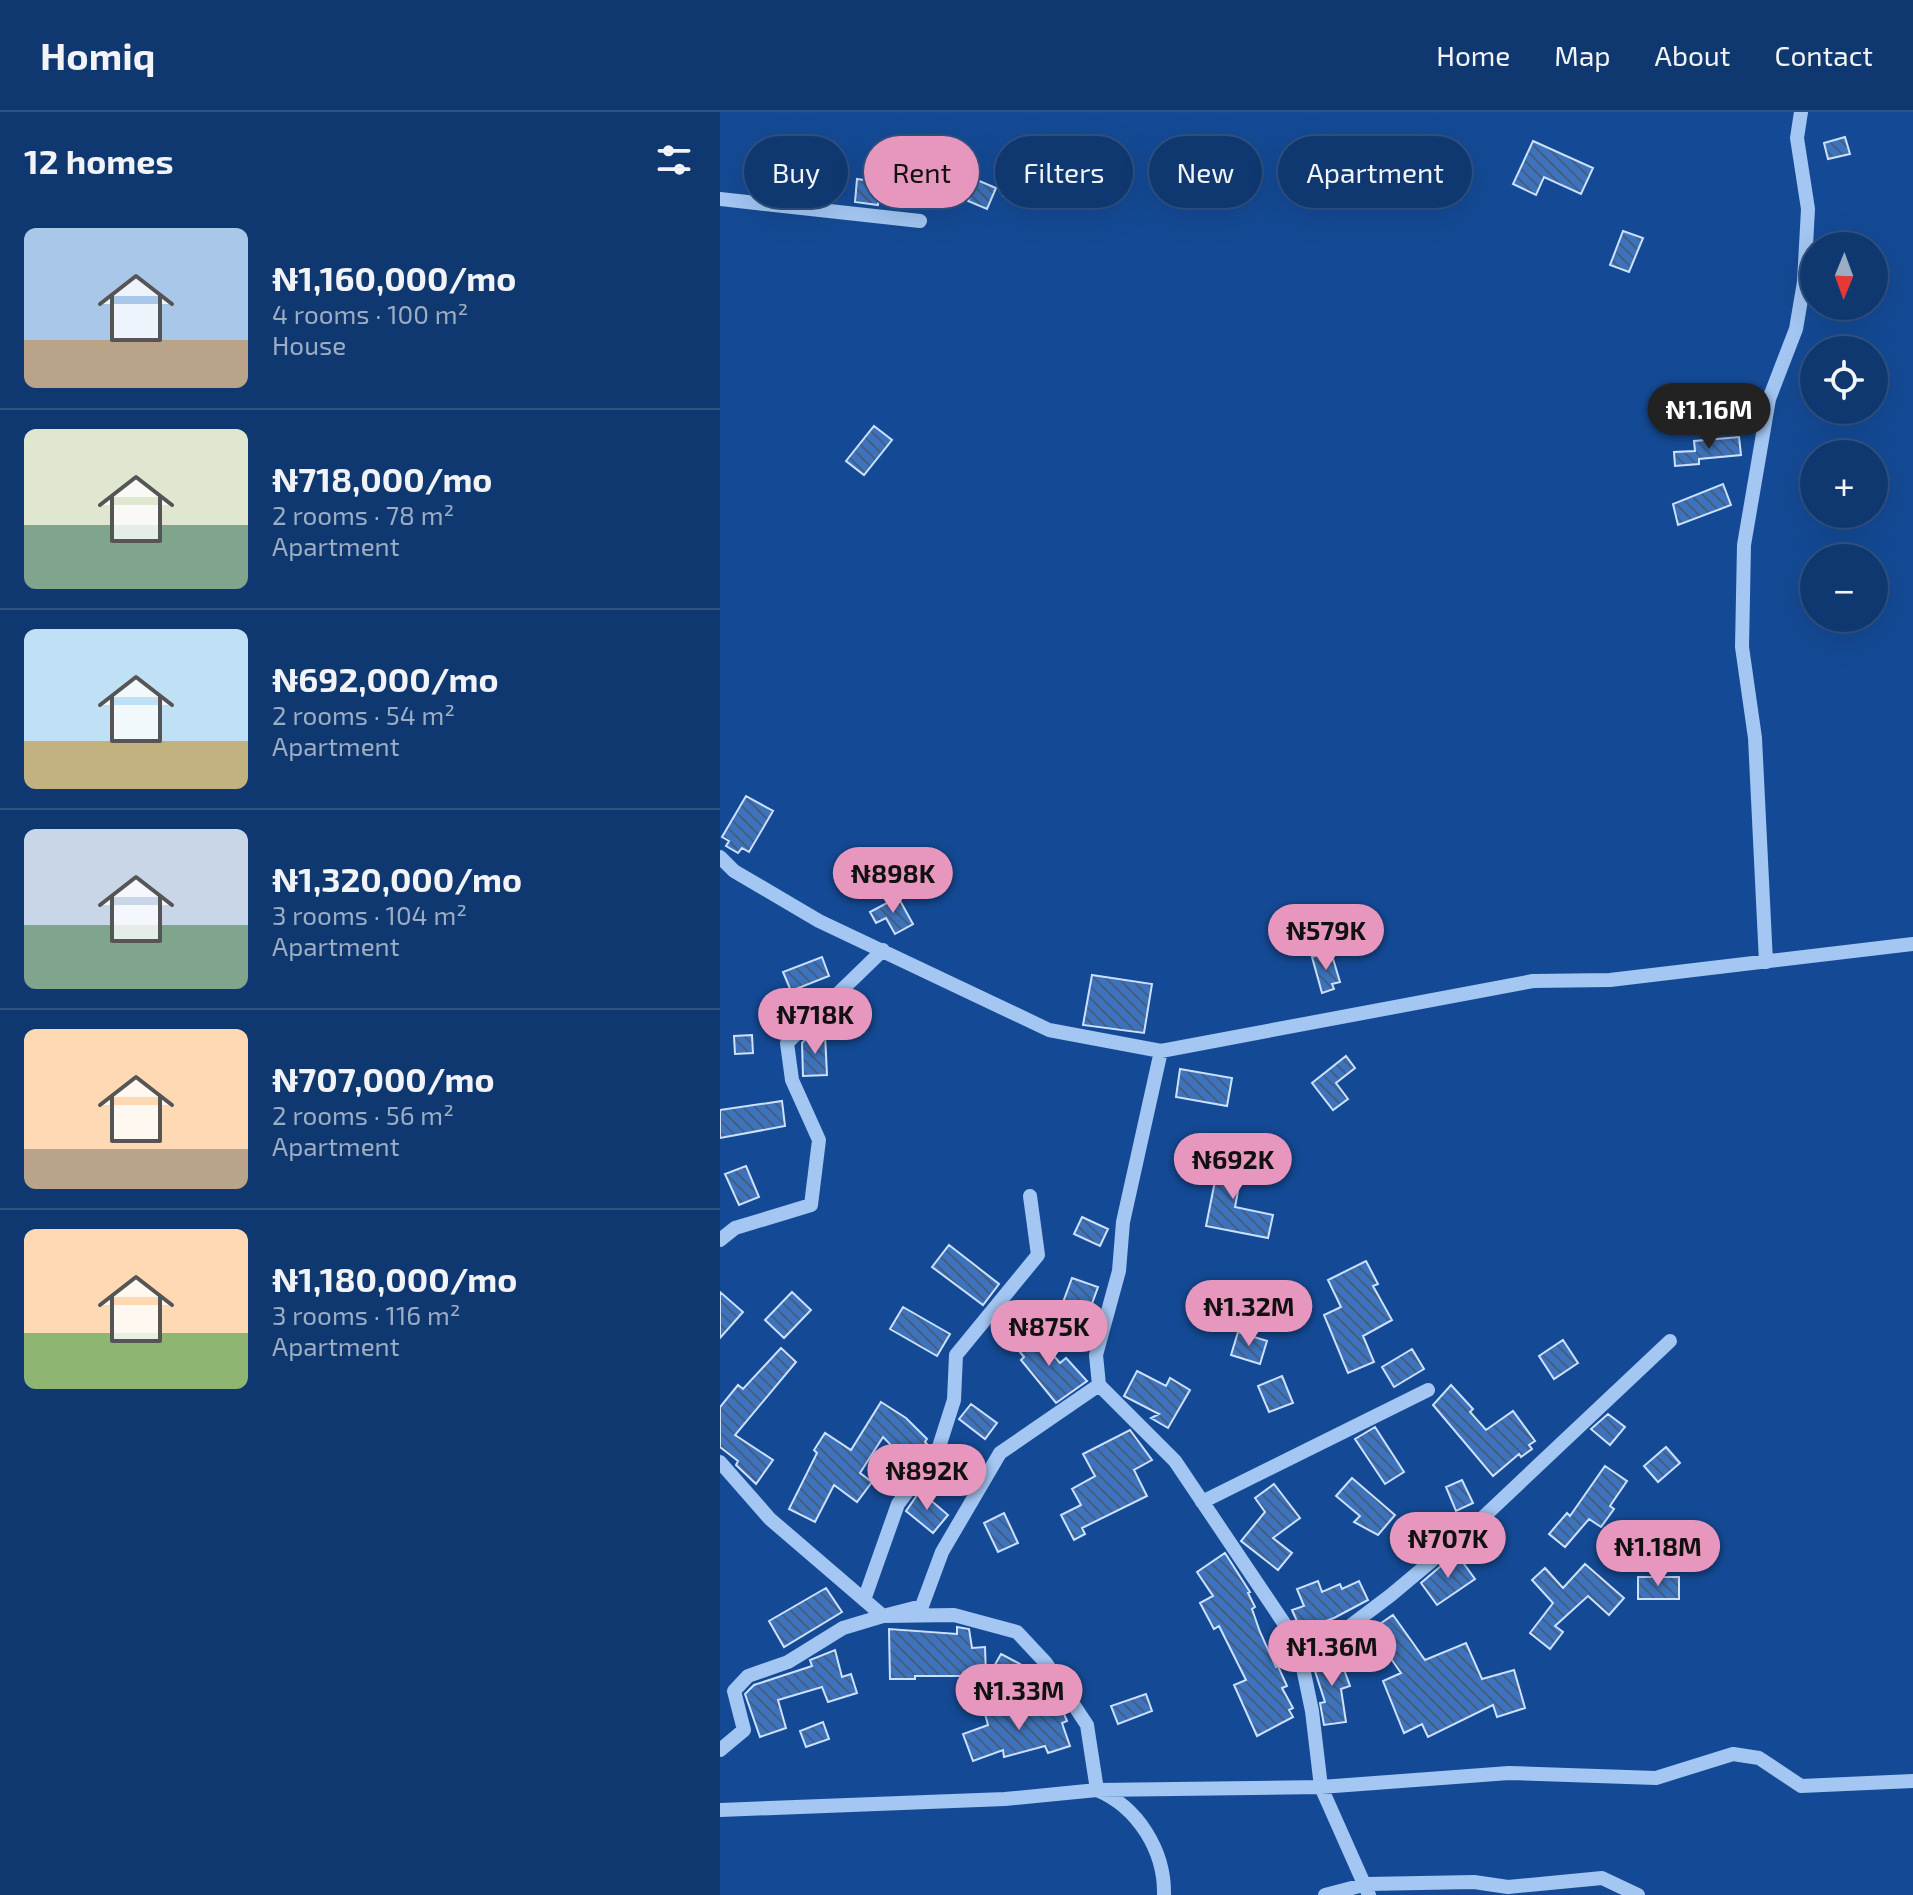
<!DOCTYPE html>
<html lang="en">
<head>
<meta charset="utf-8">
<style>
	body { margin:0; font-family:"Exo 2",sans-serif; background:#183f75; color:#f1f3f6; height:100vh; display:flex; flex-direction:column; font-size:30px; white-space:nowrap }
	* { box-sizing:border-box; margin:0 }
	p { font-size:26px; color:#9bacc3 }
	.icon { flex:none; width:44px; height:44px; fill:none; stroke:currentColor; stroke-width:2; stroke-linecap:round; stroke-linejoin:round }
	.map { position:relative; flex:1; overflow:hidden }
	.drawer { display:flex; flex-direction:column; background:#0f3870; width:720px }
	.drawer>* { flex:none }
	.guide { position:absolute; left:24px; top:24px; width:760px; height:72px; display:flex; gap:16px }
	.needle { width:52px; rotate:181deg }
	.tools { position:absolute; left:1080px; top:120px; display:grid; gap:16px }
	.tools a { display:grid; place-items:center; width:88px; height:88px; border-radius:50%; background:#0f3870; box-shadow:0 8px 32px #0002,0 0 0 2px #2f5283; font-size:40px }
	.price { position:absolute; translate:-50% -68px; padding:0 18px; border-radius:28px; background:#e797bd; color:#111; font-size:26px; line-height:52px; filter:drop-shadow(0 2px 4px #0008) }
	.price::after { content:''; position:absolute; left:50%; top:48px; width:24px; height:18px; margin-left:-12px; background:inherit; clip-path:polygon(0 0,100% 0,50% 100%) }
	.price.current { background:#222; color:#fff }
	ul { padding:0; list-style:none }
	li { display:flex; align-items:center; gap:24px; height:200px; padding:0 24px }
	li+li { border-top:2px solid #2f5283 }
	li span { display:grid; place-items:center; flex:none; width:224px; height:160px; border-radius:12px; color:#555 }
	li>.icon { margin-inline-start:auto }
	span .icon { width:96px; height:96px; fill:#fffc; stroke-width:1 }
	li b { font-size:34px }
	h2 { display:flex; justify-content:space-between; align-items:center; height:96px; padding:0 24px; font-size:34px }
	.tag { padding:0 28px; border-radius:36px; background:#0f3870; box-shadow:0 8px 32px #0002,0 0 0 2px #2f5283; font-size:28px; line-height:72px }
	.tag.current { background:#e797bd; color:#111 }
	header { display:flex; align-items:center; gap:48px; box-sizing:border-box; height:112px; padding:0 40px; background:#0f3870; border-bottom:2px solid #2f5283 }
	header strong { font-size:38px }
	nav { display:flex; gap:44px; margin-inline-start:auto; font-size:28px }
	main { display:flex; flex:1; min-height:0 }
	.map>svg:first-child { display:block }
	.building { fill:url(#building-back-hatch); stroke:#cbe1fd; stroke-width:2 }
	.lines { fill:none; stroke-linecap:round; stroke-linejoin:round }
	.minor { stroke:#a3c6f2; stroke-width:14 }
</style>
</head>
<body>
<header>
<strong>Homiq</strong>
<nav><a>Home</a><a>Map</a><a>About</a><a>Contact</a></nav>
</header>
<main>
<section class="drawer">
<h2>12 homes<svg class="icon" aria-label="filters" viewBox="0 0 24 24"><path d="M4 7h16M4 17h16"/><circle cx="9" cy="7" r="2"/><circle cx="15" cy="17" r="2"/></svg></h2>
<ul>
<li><span style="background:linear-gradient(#a9c7e8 70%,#b9a48a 0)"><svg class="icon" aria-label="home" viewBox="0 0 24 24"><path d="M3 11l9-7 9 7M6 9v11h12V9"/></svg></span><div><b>₦1,160,000/mo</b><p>4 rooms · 100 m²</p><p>House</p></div></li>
<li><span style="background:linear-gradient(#dfe7d0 60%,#7fa58c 0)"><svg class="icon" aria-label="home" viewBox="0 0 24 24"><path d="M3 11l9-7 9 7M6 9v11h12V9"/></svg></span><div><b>₦718,000/mo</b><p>2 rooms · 78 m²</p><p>Apartment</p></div></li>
<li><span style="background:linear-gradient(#bfe0f5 70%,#c2b280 0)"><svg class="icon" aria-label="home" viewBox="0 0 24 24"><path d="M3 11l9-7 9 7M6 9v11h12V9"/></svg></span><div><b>₦692,000/mo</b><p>2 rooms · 54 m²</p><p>Apartment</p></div></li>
<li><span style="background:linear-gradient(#c9d6e8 60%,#7fa58c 0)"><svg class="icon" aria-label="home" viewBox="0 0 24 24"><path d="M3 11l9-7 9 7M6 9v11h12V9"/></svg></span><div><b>₦1,320,000/mo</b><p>3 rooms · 104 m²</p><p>Apartment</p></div></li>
<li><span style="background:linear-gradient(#ffd9b3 75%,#b9a48a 0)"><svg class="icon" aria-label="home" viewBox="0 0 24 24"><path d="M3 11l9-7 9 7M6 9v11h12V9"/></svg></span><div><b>₦707,000/mo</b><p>2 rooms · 56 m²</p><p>Apartment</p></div></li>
<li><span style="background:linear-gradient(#ffd9b3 65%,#8fb573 0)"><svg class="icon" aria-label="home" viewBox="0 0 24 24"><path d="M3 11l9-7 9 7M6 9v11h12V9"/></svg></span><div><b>₦1,180,000/mo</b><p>3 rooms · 116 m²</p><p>Apartment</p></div></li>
</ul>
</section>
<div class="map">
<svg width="1193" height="1783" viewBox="0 0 1193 1783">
	<defs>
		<pattern id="building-back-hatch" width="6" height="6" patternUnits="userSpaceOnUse" patternTransform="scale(2)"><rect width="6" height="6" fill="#3d73bd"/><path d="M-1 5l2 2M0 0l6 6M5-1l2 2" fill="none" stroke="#455e7f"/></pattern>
	</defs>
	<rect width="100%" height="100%" fill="#144a95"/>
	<path class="building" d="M1125,25L1130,42L1108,47L1104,31Z
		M813,29L873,56L861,82L824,65L816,83L793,72Z
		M61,40L87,43L82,82L56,79Z
		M286,60L314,65L311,88L283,84Z
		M137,67L160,70L158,93L135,90Z
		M257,68L276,76L267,97L248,89Z
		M903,119L923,126L909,160L890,153Z
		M154,314L172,328L144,363L126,349Z
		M1019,325L1021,343L979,347V352L955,354L954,340L975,339L974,329Z
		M1003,372L1011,393L958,413L953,392Z
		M26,684L53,699L29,740L22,736L18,741L6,734L9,729L2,725Z
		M178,785L193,812L175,822L166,806L156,811L150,800Z
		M611,840L620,870L612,872L614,877L602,881L592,845Z
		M102,845L109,864L71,879L63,860Z
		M372,863L432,872L424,921L363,913Z
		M105,922L107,963L83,964L82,931L90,923Z
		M32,923L33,941L15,942L14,924Z
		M626,944L635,956L616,971L628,987L613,998L592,971Z
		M460,957L512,966L507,994L456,985Z
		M62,989L65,1014L0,1026V998Z
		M495,1042L524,1047L515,1095L553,1103L548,1126L486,1114L495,1069L490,1068Z
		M26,1054L39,1085L19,1093L5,1062Z
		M362,1105L388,1117L380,1134L354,1122Z
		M229,1133L279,1172L263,1193L212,1155Z
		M646,1149L658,1172L653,1174L672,1208L643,1224L654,1250L628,1261L604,1203L621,1195L608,1168Z
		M352,1166L378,1175L370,1197L365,1195L363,1200L342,1193Z
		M0,1180L23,1200L0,1226Z
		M72,1180L91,1198L64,1226L45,1208Z
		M183,1195L230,1222L217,1244L170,1217Z
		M311,1218L340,1251L346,1246L367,1269L336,1291L301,1248L304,1245L294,1233Z
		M518,1220L547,1229L540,1252L511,1243Z
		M843,1228L858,1251L834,1267L819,1244Z
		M61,1236L76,1250L15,1323L53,1348L36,1372L16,1353L18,1349L0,1335V1295L18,1273L23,1277Z
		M692,1237L704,1257L674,1275L662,1255Z
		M417,1259L446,1274L450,1266L470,1278L448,1316L431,1306L439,1302L404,1284Z
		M562,1264L573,1291L549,1300L538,1274Z
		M731,1273L753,1297L750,1300L766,1318L793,1299L815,1329L809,1333L812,1337L801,1345L799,1342L773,1364L713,1293Z
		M161,1290L186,1306L207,1327L205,1330L209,1334L199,1347L192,1354L163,1325L140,1361L152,1370L137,1390L114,1373L95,1410L69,1397L97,1341L94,1338L105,1321L131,1338Z
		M251,1292L277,1311L265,1327L239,1307Z
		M888,1302L905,1315L890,1333L871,1317Z
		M655,1315L684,1360L665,1372L635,1327Z
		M410,1318L432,1348L414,1358L427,1384L362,1416L365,1422L354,1428L341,1403L361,1393L352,1377L375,1364L363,1342Z
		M946,1335L960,1351L938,1370L924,1354Z
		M885,1354L907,1369L890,1394L894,1397L881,1415L869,1407L845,1435L829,1422L847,1401L850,1404Z
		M632,1366L675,1403L658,1423L634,1410L640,1404L616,1384Z
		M742,1368L753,1391L736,1399L726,1375Z
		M554,1372L580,1406L553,1426L572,1441L558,1458L521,1429L545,1400L535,1386Z
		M200,1379L228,1403L213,1421L186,1399Z
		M284,1401L298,1431L278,1440L264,1411Z
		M505,1441L530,1480L528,1481L535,1495L532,1497L540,1520L556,1555L558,1554L567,1574L562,1576L573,1596L569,1598L573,1605L537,1624L514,1573L526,1568L499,1514L494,1517L480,1491L493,1484L477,1460Z
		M736,1441L755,1467L717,1493L701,1471Z
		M865,1452L904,1486L889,1503L868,1484L835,1514L843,1520L830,1537L810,1521L833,1491L812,1468L825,1456L843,1476Z
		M918,1465H959V1487H918Z
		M598,1469L602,1480L620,1472L622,1477L639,1469L648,1488L614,1506L581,1518L572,1498L584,1494L577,1477Z
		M106,1476L122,1500L64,1535L49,1509Z
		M673,1503L705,1548L746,1531L762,1567L794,1558L805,1596L777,1605L773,1593L708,1625L702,1612L684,1621L663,1569L681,1561L651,1518Z
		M237,1515L249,1517L252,1536L265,1535L266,1564H195V1567H170L169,1517L237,1522Z
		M115,1538L122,1565L131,1562L137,1581L108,1590L102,1575L58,1588L66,1616L40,1625L25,1582L34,1573L92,1554L90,1548Z
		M618,1541L630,1574L621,1577L626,1610L604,1613L600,1591L605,1590L592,1550Z
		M281,1542L300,1552L288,1573L269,1563Z
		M426,1582L432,1599L398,1612L391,1594Z
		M339,1590L347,1609L342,1611L350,1634L328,1641L325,1634L284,1645L283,1638L253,1649L243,1622L268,1613L265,1602L296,1591L298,1597L306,1594L308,1600Z
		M103,1610L109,1627L86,1635L80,1619Z"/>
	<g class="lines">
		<path class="minor" d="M0,87L200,109
			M0,745L14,759L99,809L329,918L441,939L813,869L890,868L1193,832
			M1046,850L1035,626L1022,535L1024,433L1049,287L1076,217L1084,170L1088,97L1077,26L1081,0
			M0,1128L15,1116L91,1093L99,1028L72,968L67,931L163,838
			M379,1273L455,1349L578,1532L592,1599L601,1675L649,1783
			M0,1350L50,1407L163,1504L202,1494L222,1440L280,1341L379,1273L376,1243L399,1159L403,1110L441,939
			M482,1390L708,1278
			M144,1488L178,1392L218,1338L234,1288L236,1243L318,1143L310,1084
			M578,1532H593L626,1517L671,1483L757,1411L950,1229
			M0,1638L24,1618L14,1579L28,1564L68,1550L123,1516L163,1504L234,1503L297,1520L326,1551L367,1613L377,1678C418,1695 445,1739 444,1783
			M0,1698L285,1687L377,1678L601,1675L789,1661L936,1666L1013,1642L1039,1646L1081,1674L1193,1669
			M605,1783L647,1772L754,1770L788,1775L882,1766L918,1783"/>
	</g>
</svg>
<div class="tools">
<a><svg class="needle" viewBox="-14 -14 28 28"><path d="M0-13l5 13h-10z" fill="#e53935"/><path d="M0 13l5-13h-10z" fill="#9bacc3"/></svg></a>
<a><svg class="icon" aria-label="locate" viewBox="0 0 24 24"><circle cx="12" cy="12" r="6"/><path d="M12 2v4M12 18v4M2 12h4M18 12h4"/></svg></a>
<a>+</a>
<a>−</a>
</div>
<b class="price current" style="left:989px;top:339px">₦1.16M</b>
<b class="price" style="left:173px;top:803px">₦898K</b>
<b class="price" style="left:606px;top:860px">₦579K</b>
<b class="price" style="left:95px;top:944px">₦718K</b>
<b class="price" style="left:513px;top:1089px">₦692K</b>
<b class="price" style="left:529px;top:1236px">₦1.32M</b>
<b class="price" style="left:329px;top:1256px">₦875K</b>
<b class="price" style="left:207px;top:1400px">₦892K</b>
<b class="price" style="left:728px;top:1468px">₦707K</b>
<b class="price" style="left:938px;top:1476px">₦1.18M</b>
<b class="price" style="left:612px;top:1576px">₦1.36M</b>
<b class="price" style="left:299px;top:1620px">₦1.33M</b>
<div class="guide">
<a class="tag">Buy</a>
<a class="tag current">Rent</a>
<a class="tag">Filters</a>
<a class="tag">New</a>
<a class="tag">Apartment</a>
</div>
</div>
</main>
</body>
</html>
